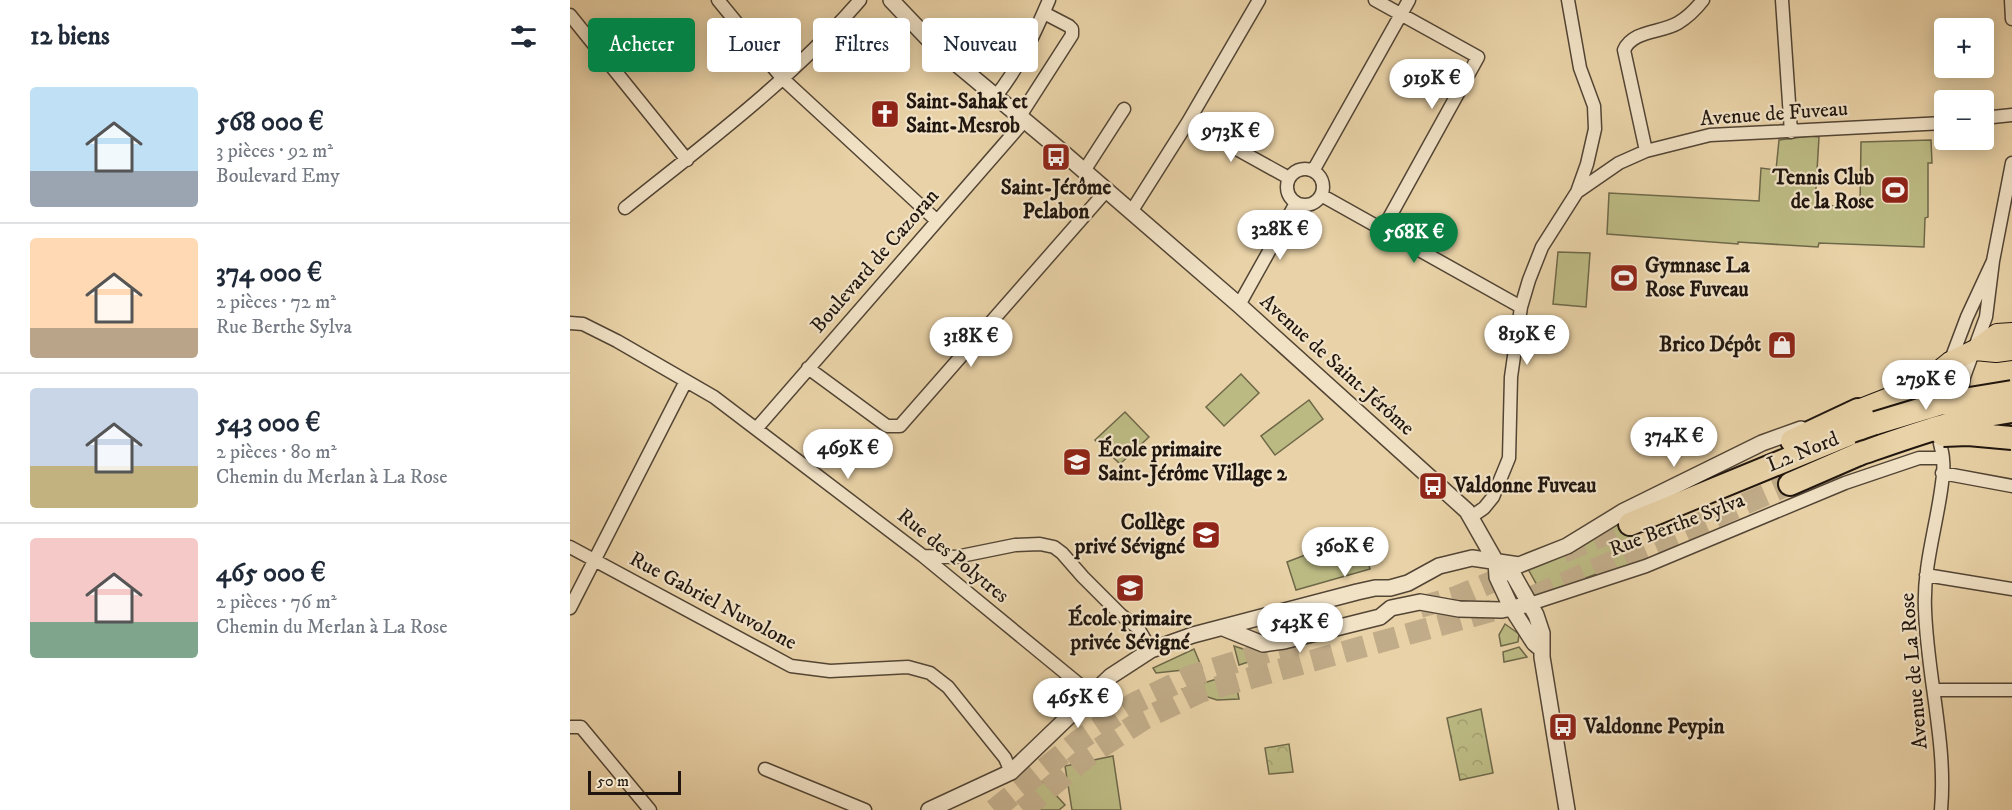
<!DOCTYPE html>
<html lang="fr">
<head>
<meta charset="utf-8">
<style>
	body { margin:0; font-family:"IM FELL DW Pica",serif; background:#f2f2f3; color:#1f2937; height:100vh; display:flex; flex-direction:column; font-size:22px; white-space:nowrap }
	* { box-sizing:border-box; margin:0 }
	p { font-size:20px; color:#747a83 }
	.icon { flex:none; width:33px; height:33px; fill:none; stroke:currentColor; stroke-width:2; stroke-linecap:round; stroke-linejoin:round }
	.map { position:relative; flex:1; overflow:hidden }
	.sheet { display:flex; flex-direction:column; background:#fff; width:570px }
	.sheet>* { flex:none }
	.hud { position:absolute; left:18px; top:18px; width:570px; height:54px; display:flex; gap:12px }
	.tools { position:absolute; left:1364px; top:18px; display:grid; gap:12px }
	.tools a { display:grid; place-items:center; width:60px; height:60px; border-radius:6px; background:#fff; box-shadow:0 3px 15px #0003; font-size:30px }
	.scale { position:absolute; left:18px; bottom:15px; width:93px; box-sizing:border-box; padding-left:6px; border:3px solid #20160f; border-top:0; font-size:16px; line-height:21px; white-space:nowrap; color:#20160f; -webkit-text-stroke:4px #f1e2c6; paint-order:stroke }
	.price { position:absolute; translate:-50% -51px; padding:0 14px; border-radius:21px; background:#fff; color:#222; font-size:20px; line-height:39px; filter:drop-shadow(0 2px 3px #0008) }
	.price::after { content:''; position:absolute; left:50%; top:36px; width:18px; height:14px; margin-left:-9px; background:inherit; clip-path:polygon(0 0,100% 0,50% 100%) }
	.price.selected { background:#0b8043; color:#fff }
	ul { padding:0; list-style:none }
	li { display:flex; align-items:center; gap:18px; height:150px; padding:0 30px }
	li+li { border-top:2px solid #e0e1e3 }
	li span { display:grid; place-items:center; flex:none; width:168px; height:120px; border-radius:6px; color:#555 }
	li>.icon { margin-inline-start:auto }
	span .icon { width:72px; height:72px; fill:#fffc; stroke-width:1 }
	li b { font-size:26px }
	h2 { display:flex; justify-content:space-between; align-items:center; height:72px; padding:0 30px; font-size:26px }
	.tag { padding:0 21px; border-radius:6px; background:#fff; box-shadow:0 3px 15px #0003; font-size:21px; line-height:54px }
	.tag.selected { background:#0b8043; color:#fff }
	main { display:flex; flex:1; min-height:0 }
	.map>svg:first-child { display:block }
	.grass { fill:#bcba83; stroke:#6e6849; stroke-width:1.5 }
	.park { fill:url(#park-crowns); stroke:#6e6849; stroke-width:1.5 }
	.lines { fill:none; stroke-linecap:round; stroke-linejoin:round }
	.motorway-tunnel { stroke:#c1ac89; stroke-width:22; stroke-dasharray:22 11; stroke-linecap:butt }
	.minor-casing { stroke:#524535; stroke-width:15 }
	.tertiary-casing { stroke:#524535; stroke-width:18 }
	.primary-casing { stroke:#20160f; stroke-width:22 }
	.motorway-casing { stroke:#20160f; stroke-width:26 }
	.minor { stroke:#f1e2c6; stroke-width:12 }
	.tertiary { stroke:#f1e2c6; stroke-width:15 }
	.primary { stroke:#e9d2a7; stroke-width:20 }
	.motorway { stroke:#e9d2a7; stroke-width:22 }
	.motorway-bridge-casing { stroke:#20160f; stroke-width:26; stroke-linecap:butt }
	.motorway-bridge { stroke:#e9d2a7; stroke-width:22 }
	.labels { text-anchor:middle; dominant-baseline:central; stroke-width:4.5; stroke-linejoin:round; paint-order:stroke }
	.poi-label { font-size:21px; font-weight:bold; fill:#20160f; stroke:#f1e2c6; text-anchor:start }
	.street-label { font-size:21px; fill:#20160f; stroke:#f1e2c6 }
</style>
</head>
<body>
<main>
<section class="sheet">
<h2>12 biens<svg class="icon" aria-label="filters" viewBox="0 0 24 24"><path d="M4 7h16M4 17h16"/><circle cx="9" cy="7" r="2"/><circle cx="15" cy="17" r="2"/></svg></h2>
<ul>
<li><span style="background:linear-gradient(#bfe0f5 70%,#9aa5b1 0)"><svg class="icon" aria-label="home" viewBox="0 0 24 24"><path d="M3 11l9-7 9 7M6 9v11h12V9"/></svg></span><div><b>568 000 €</b><p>3 pièces · 92 m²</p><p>Boulevard Emy</p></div></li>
<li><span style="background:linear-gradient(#ffd9b3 75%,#b9a48a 0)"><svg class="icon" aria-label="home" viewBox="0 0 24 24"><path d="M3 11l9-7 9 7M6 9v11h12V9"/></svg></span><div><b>374 000 €</b><p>2 pièces · 72 m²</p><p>Rue Berthe Sylva</p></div></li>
<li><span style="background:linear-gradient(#c9d6e8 65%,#c2b280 0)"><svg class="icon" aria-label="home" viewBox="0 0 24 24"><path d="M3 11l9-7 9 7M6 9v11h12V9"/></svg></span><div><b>543 000 €</b><p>2 pièces · 80 m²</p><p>Chemin du Merlan à La Rose</p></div></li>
<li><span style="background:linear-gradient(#f6c9c9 70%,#7fa58c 0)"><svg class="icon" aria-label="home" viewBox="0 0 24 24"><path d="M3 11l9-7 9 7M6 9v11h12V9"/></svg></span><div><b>465 000 €</b><p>2 pièces · 76 m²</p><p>Chemin du Merlan à La Rose</p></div></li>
</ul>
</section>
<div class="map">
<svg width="1442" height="810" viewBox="0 0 1442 810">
	<defs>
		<pattern id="park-crowns" width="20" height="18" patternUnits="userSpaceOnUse" patternTransform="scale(1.5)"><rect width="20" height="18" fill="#bcba83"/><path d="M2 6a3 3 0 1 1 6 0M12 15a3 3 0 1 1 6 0" fill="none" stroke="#a19f70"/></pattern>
	</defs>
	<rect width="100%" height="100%" fill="#e9d2a7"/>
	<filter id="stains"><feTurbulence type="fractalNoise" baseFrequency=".00333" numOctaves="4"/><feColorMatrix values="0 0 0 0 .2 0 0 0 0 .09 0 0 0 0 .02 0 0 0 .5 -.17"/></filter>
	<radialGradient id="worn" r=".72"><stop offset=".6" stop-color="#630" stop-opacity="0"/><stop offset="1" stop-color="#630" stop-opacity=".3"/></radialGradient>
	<path class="grass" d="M1240,136L1249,137L1245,205L1290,207L1291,142L1361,140L1362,163H1358V217L1355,218L1354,247L1249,243L1248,247L1168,242V244L1037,234L1039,193L1189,201L1191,168L1206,170L1209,140Z
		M988,252L1020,253L1016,307L983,304Z
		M671,374L689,393L654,426L636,407Z
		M739,400L753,419L705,455L691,436Z
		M555,412L579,437L550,464L525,440Z
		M1058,513L1077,560L1055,568L1040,569L972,594L958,569Z
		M790,534L800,569L726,590L717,562Z
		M935,624L949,634L948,642L931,646L929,635Z
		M664,646L692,655L691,658L669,665Z
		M949,647L957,657L934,662L933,652Z
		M624,649L632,668L586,673L583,668Z
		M664,674L669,699L647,700L613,689Z
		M543,756L551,810H502L495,766Z
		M473,781L495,805L489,810H456L449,802Z"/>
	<path class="park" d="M911,709L923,773L890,780L877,718Z
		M719,744L723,772L699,774L695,748Z"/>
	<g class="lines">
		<path class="motorway-tunnel" d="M993,552L1060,524
			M850,607L886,597L948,571
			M424,810L508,741L563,704L621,676L732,641
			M453,810L519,755L574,719L630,692L946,604L1220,484"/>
		<g class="minor-casing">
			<path id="minor" d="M148,0L212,78L366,220
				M805,0L908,57L813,229
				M998,0L1010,68L1024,106L1025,129L1017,164L1007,192
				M1212,0L1221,132
				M1441,0L1442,19
				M0,15L117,160
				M426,96C450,66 464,35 479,0
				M450,116L502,35V29L499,26L474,13
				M1413,118L1442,115
				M618,122L719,178
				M1076,151L1054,50C1063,30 1091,33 1108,23C1118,17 1126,9 1133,0
				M717 187a18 18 0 1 1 36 0a18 18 0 1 1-36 0Z
				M514,171L554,109
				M743,171L839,0
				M751,195L951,307
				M55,208C136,143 221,80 290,0
				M561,212L618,122L689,0
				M669,305L726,203
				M0,323L13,324L47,341L144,397L353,556L521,694
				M238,368L317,426H330L536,191
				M1390,403L1394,377L1416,317L1423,261L1442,163
				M1372,406L1380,362L1397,317L1423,261
				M186,429L455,120
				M1369,429C1367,441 1373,449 1373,460C1374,467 1373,476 1372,483C1367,525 1353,566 1355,609C1357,676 1377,743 1371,810
				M1372,473L1442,486
				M901,517L914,508L923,497L939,458L941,377L951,307L959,280L972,247L1007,192L1049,163L1076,151L1140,135L1374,123
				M0,547L221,666L260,671L338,667L360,673L378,687L435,758L441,772
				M353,556L386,557L445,545L470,544L484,547L492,553L513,577L551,615L568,628L581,650
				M1356,575L1442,589
				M960,604L1076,566L1275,483L1349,458H1373
				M0,608L116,381
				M1364,690H1442
				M0,727H11L80,810
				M195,769L295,810"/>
		</g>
		<g class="tertiary-casing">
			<path id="tertiary" d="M321,0L364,45L490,150L669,305L897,511L926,562L927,577L941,607L964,643L970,648
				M928,564L944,576L966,615L972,633V657L997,810
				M653,628L693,644L714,641L810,617L821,608L850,602L889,609L932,610L960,604
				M359,810L441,772L541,676L581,650L623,635L787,592L805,588H820L838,583L869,566L902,558L949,565L997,546L1054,511L1192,443L1231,429"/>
		</g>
		<g class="primary-casing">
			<path id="primary" d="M1405,350L1426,352L1442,350
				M1288,410L1329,394L1360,378L1380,362L1405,350L1427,334L1442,333"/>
		</g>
		<g class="motorway-casing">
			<path id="motorway" d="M1222,441L1288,410
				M1220,484L1289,454
				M1060,524L1306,423"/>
		</g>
		<use href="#minor" class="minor"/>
		<use href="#tertiary" class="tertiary"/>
		<use href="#primary" class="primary"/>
		<use href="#motorway" class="motorway"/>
		<g class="motorway-bridge-casing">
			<path id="motorway-bridge" d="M1306,423L1369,404L1442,392
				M1373,435L1398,434L1442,438
				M1289,454C1341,436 1387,419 1442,411"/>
		</g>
		<use href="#motorway-bridge" class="motorway-bridge"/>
	</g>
	<defs>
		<g id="church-square" transform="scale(1.5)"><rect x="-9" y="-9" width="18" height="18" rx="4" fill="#8f2418" stroke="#f1e2c6"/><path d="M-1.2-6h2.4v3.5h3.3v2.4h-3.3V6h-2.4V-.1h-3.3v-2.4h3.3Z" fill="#fff"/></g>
		<g id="bus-square" transform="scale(1.5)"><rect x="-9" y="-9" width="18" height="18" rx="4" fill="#8f2418" stroke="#f1e2c6"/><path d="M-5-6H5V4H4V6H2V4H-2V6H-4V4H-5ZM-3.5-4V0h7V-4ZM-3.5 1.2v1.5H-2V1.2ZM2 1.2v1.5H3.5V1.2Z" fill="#fff"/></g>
		<g id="stadium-square" transform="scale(1.5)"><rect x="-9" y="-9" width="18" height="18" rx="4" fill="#8f2418" stroke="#f1e2c6"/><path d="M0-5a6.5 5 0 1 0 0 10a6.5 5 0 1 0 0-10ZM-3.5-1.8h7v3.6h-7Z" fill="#fff"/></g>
		<g id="shop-square" transform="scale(1.5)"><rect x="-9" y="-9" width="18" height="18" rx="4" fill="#8f2418" stroke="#f1e2c6"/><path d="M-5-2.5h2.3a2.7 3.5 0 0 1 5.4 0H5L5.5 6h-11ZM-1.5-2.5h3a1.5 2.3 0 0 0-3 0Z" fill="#fff"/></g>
		<g id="school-square" transform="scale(1.5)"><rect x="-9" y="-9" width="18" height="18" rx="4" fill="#8f2418" stroke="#f1e2c6"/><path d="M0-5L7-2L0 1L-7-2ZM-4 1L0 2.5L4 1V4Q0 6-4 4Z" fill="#fff"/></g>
	</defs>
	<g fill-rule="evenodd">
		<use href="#church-square" x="315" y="114"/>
		<use href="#bus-square" x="486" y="157"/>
		<use href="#stadium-square" x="1325" y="190"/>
		<use href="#stadium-square" x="1054" y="278"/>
		<use href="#shop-square" x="1212" y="345"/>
		<use href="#school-square" x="507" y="462"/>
		<use href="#bus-square" x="863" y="486"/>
		<use href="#school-square" x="636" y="535"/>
		<use href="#school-square" x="560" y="588"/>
		<use href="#bus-square" x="993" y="727"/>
	</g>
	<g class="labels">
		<g class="poi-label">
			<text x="336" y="102">Saint-Sahak et<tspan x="336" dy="24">Saint-Mesrob</tspan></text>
			<text x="1304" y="178" text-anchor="end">Tennis Club<tspan x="1304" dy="24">de la Rose</tspan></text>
			<text x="486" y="188" text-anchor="middle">Saint-Jérôme<tspan x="486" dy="24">Pelabon</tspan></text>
			<text x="1075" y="266">Gymnase La<tspan x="1075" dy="24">Rose Fuveau</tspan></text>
			<text x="1191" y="345" text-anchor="end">Brico Dépôt</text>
			<text x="528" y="450">École primaire<tspan x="528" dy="24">Saint-Jérôme Village 2</tspan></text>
			<text x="884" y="486">Valdonne Fuveau</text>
			<text x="615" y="523" text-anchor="end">Collège<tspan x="615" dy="24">privé Sévigné</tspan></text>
			<text x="560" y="619" text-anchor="middle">École primaire<tspan x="560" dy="24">privée Sévigné</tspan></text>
			<text x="1014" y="727">Valdonne Peypin</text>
		</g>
		<g class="street-label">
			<text transform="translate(1204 114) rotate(-4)">Avenue de Fuveau</text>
			<text transform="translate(305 261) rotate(-49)">Boulevard de Cazoran</text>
			<text transform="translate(767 365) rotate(42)">Avenue de Saint-Jérôme</text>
			<text transform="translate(1233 452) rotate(-22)">L2 Nord</text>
			<text transform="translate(1107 525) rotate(-21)">Rue Berthe Sylva</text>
			<text transform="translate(383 556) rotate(39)">Rue des Polytres</text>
			<text transform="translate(143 601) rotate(28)">Rue Gabriel Nuvolone</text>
			<text transform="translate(1344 671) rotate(-95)">Avenue de La Rose</text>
		</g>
	</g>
	<rect width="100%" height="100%" filter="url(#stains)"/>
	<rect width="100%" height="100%" fill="url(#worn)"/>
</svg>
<div class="tools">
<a>+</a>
<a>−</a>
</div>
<div class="scale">50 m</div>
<b class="price" style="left:862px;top:110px">919K €</b>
<b class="price" style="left:661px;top:163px">973K €</b>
<b class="price" style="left:710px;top:261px">328K €</b>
<b class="price selected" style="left:844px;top:264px">568K €</b>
<b class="price" style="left:957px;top:366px">819K €</b>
<b class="price" style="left:401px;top:368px">318K €</b>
<b class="price" style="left:1356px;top:411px">279K €</b>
<b class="price" style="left:1104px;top:468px">374K €</b>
<b class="price" style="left:278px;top:480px">469K €</b>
<b class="price" style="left:775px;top:578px">360K €</b>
<b class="price" style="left:730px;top:654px">543K €</b>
<b class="price" style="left:508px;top:729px">465K €</b>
<div class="hud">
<a class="tag selected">Acheter</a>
<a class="tag">Louer</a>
<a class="tag">Filtres</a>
<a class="tag">Nouveau</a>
</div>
</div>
</main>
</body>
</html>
